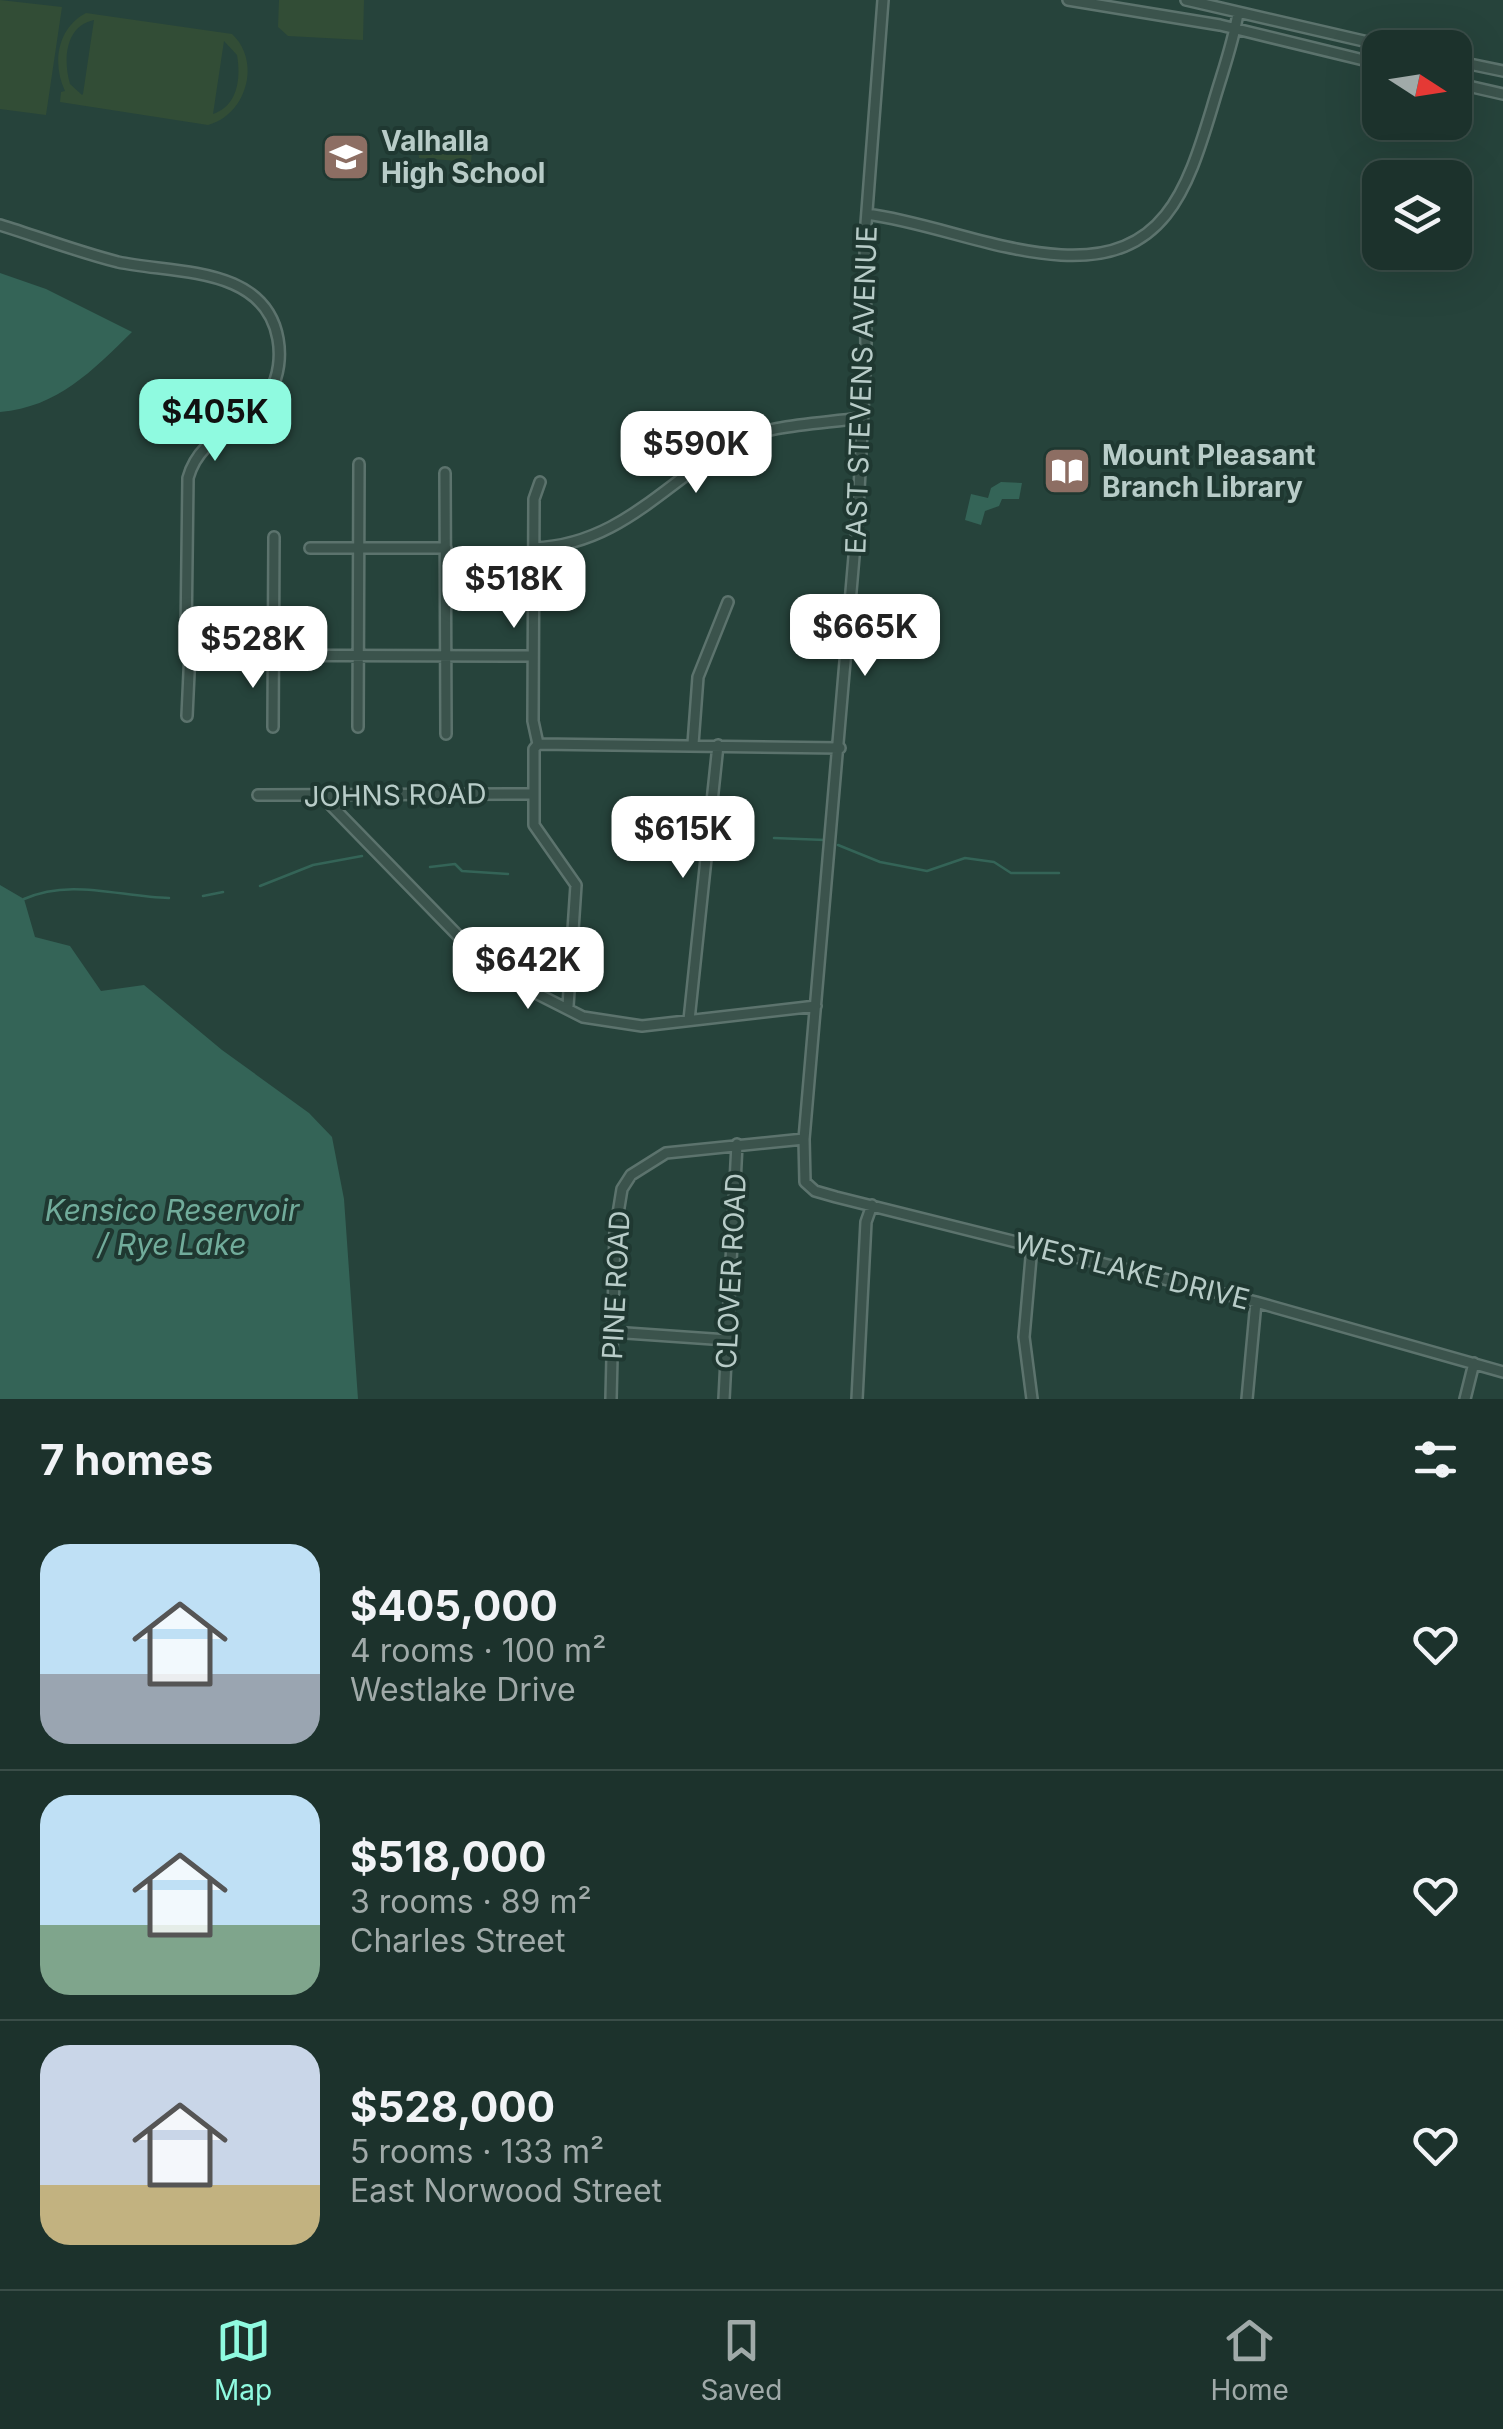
<!DOCTYPE html>
<html lang="en">
<head>
<meta charset="utf-8">
<style>
	body { margin:0; font-family:Inter,sans-serif; background:#293e38; color:#f1f3f6; height:100vh; display:flex; flex-direction:column; font-size:38px; white-space:nowrap }
	* { box-sizing:border-box; margin:0 }
	p { font-size:32px; color:#a0aaa9 }
	.icon { flex:none; width:55px; height:55px; fill:none; stroke:currentColor; stroke-width:2; stroke-linecap:round; stroke-linejoin:round }
	.map { position:relative; height:1399px; overflow:hidden }
	.drawer { display:flex; flex-direction:column; background:#1c322c; flex:1 }
	.drawer>* { flex:none }
	.needle { width:65px; rotate:102deg }
	.buttons { position:absolute; left:1362px; top:30px; display:grid; gap:20px }
	.buttons a { display:grid; place-items:center; width:110px; height:110px; border-radius:20px; background:#1c322c; box-shadow:0 10px 40px #0002,0 0 0 2px #3a4d48; font-size:50px }
	.price { position:absolute; translate:-50% -85px; padding:0 22px; border-radius:20px; background:#fff; color:#222; font-size:32px; line-height:65px; filter:drop-shadow(0 2px 5px #0008) }
	.price::after { content:''; position:absolute; left:50%; top:60px; width:30px; height:22px; margin-left:-15px; background:inherit; clip-path:polygon(0 0,100% 0,50% 100%) }
	.price.on { background:#8ffae0; color:#111 }
	ul { padding:0; list-style:none }
	li { display:flex; align-items:center; gap:30px; height:250px; padding:0 40px }
	li+li { border-top:2px solid #3a4d48 }
	li span { display:grid; place-items:center; flex:none; width:280px; height:200px; border-radius:30px; color:#555 }
	li>.icon { margin-inline-start:auto }
	span .icon { width:120px; height:120px; fill:#fffc; stroke-width:1 }
	li b { font-size:42px }
	h2 { display:flex; justify-content:space-between; align-items:center; height:120px; padding:0 40px; font-size:42px }
	.tab-bar { display:flex; justify-content:space-around; align-items:center; height:140px; border-top:2px solid #3a4d48; background:#1c322c; font-size:28px; color:#a0aaa9 }
	.tab-bar a { display:grid; justify-items:center; gap:5px }
	.tab-bar .on { color:#8ffae0 }
	.map>svg:first-child { display:block }
	.green { fill:#324d36; fill-rule:evenodd }
	.water { fill:#346457 }
	.lines { fill:none; stroke-linecap:round; stroke-linejoin:round }
	.stream { stroke:#346457; stroke-width:2.5 }
	.minor-casing { stroke:#5c736d; stroke-width:14 }
	.minor { stroke:#3b534c; stroke-width:9 }
	.labels { text-anchor:middle; dominant-baseline:central; stroke-width:8; stroke-linejoin:round; paint-order:stroke }
	.poi-label { font-size:28px; font-weight:bold; fill:#b8ccc8; stroke:#1f3831; text-anchor:start }
	.street-label { font-size:28px; fill:#b8ccc8; stroke:#1f3831 }
	.water-label { font-size:30px; font-style:italic; fill:#71ac9b; stroke:#1f3831 }
</style>
</head>
<body>
<div class="map">
<svg width="1503" height="1399" viewBox="0 0 1503 1399">
	<rect width="100%" height="100%" fill="#26433b"/>
	<path class="green" d="M0,0L62,7L46,115L0,109Z
		M279,0H364L363,40L288,36L278,27Z
		M86,13L232,34C262,62 246,115 208,125L60,102L61,92L65,91C52,64 57,28 86,13ZM94,20L83,94L82,95L70,84C63,60 65,26 94,20ZM224,41L237,55C241,78 238,106 213,114Z
		M417,138L473,141L471,162L419,158Z"/>
	<path class="water" d="M0,273L46,289L132,332C92,371 58,407 0,412Z
		M1001,482L1022,483L1019,499H1002L999,506L985,511L981,525L965,520L971,494L988,498L991,488Z
		M0,885L24,899L35,937L70,946L101,991L144,985L222,1050L309,1113L332,1137L344,1199L358,1399H0Z"/>
	<g class="lines">
		<path class="stream" d="M774,838L825,840
			M838,845L880,862L927,871L965,858L994,862L1011,873H1059
			M430,867L455,864L462,871L508,874
			M260,886L313,865L362,856
			M203,896L223,892
			M24,899C71,878 120,897 169,898"/>
		<g class="minor-casing">
			<path id="minor" d="M883,0L865,237L866,352L858,510L804,1139L805,1182L815,1191L836,1197L1256,1302L1503,1372
				M1068,0L1220,25L1380,64
				M1186,0L1394,48
				M1455,61L1503,71
				M1455,83L1503,94
				M867,214C932,223 995,251 1061,255C1164,261 1187,191 1212,108C1221,76 1233,45 1238,13
				M0,225C39,237 78,252 118,262C173,274 265,265 278,339C281,356 279,376 270,391C249,429 201,431 188,478L186,637L190,651L202,655L533,656
				M445,473L446,734
				M540,482L534,499L533,721L538,744L534,749V825L576,885L568,1006
				M310,548H446
				M534,548C618,545 663,485 730,445C766,424 819,424 860,418
				M187,716L190,651
				M273,727L274,537
				M358,727L359,464
				M538,744L840,748
				M693,744L698,677L728,602
				M258,795L531,794
				M324,798L470,948L516,983L583,1017L642,1026L816,1006
				M689,1020L718,745
				M1032,1246L1024,1337L1032,1399
				M612,1332L727,1340
				M611,1399L615,1232L622,1189L631,1175L666,1153L804,1139
				M724,1399L737,1144
				M857,1399L866,1222L872,1205
				M1247,1399L1256,1302
				M1465,1399L1474,1363"/>
		</g>
		<use href="#minor" class="minor"/>
	</g>
	<defs>
		<g id="school-square" transform="scale(2.5)"><rect x="-9" y="-9" width="18" height="18" rx="4" fill="#8d6e63" stroke="#1f3831"/><path d="M0-5L7-2L0 1L-7-2ZM-4 1L0 2.5L4 1V4Q0 6-4 4Z" fill="#fff"/></g>
		<g id="library-square" transform="scale(2.5)"><rect x="-9" y="-9" width="18" height="18" rx="4" fill="#8d6e63" stroke="#1f3831"/><path d="M-6-4Q-3-5.5-.7-3.5V5Q-3 3-6 4ZM6-4Q3-5.5 .7-3.5V5Q3 3 6 4Z" fill="#fff"/></g>
	</defs>
	<g fill-rule="evenodd">
		<use href="#school-square" x="346" y="157"/>
		<use href="#library-square" x="1067" y="471"/>
	</g>
	<g class="labels">
		<g class="poi-label">
			<text x="381" y="141">Valhalla<tspan x="381" dy="32">High School</tspan></text>
			<text x="1102" y="455">Mount Pleasant<tspan x="1102" dy="32">Branch Library</tspan></text>
		</g>
		<g class="street-label">
			<text transform="translate(861 390) rotate(-88)">EAST STEVENS AVENUE</text>
			<text transform="translate(395 795) rotate(-1)">JOHNS ROAD</text>
			<text transform="translate(731 1271) rotate(-87)">CLOVER ROAD</text>
			<text transform="translate(1132 1271) rotate(14)">WESTLAKE DRIVE</text>
			<text transform="translate(616 1285) rotate(-87)">PINE ROAD</text>
		</g>
		<g class="water-label">
			<text x="172" y="1210">Kensico Reservoir<tspan x="172" dy="34">/ Rye Lake</tspan></text>
		</g>
	</g>
</svg>
<div class="buttons">
<a><svg class="needle" viewBox="-14 -14 28 28"><path d="M0-13l5 13h-10z" fill="#e53935"/><path d="M0 13l5-13h-10z" fill="#a0aaa9"/></svg></a>
<a><svg class="icon" aria-label="layers" viewBox="0 0 24 24"><path d="M12 4l9 5-9 5-9-5zM3 14l9 5 9-5"/></svg></a>
</div>
<b class="price on" style="left:215px;top:464px">$405K</b>
<b class="price" style="left:696px;top:496px">$590K</b>
<b class="price" style="left:514px;top:631px">$518K</b>
<b class="price" style="left:865px;top:679px">$665K</b>
<b class="price" style="left:253px;top:691px">$528K</b>
<b class="price" style="left:683px;top:881px">$615K</b>
<b class="price" style="left:528px;top:1012px">$642K</b>
</div>
<section class="drawer">
<h2>7 homes<svg class="icon" aria-label="filters" viewBox="0 0 24 24"><path d="M4 7h16M4 17h16"/><circle cx="9" cy="7" r="2"/><circle cx="15" cy="17" r="2"/></svg></h2>
<ul>
<li><span style="background:linear-gradient(#bfe0f5 65%,#9aa5b1 0)"><svg class="icon" aria-label="home" viewBox="0 0 24 24"><path d="M3 11l9-7 9 7M6 9v11h12V9"/></svg></span><div><b>$405,000</b><p>4 rooms · 100 m²</p><p>Westlake Drive</p></div><svg class="icon" aria-label="heart" viewBox="0 0 24 24"><path d="M12 20l-8-8c-3-5 5-10 8-4 3-6 11-1 8 4z"/></svg></li>
<li><span style="background:linear-gradient(#bfe0f5 65%,#7fa58c 0)"><svg class="icon" aria-label="home" viewBox="0 0 24 24"><path d="M3 11l9-7 9 7M6 9v11h12V9"/></svg></span><div><b>$518,000</b><p>3 rooms · 89 m²</p><p>Charles Street</p></div><svg class="icon" aria-label="heart" viewBox="0 0 24 24"><path d="M12 20l-8-8c-3-5 5-10 8-4 3-6 11-1 8 4z"/></svg></li>
<li><span style="background:linear-gradient(#c9d6e8 70%,#c2b280 0)"><svg class="icon" aria-label="home" viewBox="0 0 24 24"><path d="M3 11l9-7 9 7M6 9v11h12V9"/></svg></span><div><b>$528,000</b><p>5 rooms · 133 m²</p><p>East Norwood Street</p></div><svg class="icon" aria-label="heart" viewBox="0 0 24 24"><path d="M12 20l-8-8c-3-5 5-10 8-4 3-6 11-1 8 4z"/></svg></li>
</ul>
</section>
<nav class="tab-bar">
<a class="on"><svg class="icon" aria-label="map" viewBox="0 0 24 24"><path d="M3 6l6-2 6 2 6-2v14l-6 2-6-2-6 2zM9 4v14M15 6v14"/></svg>Map</a>
<a><svg class="icon" aria-label="saved" viewBox="0 0 24 24"><path d="M7 4h10v16l-5-4-5 4z"/></svg>Saved</a>
<a><svg class="icon" aria-label="home" viewBox="0 0 24 24"><path d="M3 11l9-7 9 7M6 9v11h12V9"/></svg>Home</a>
</nav>
</body>
</html>
